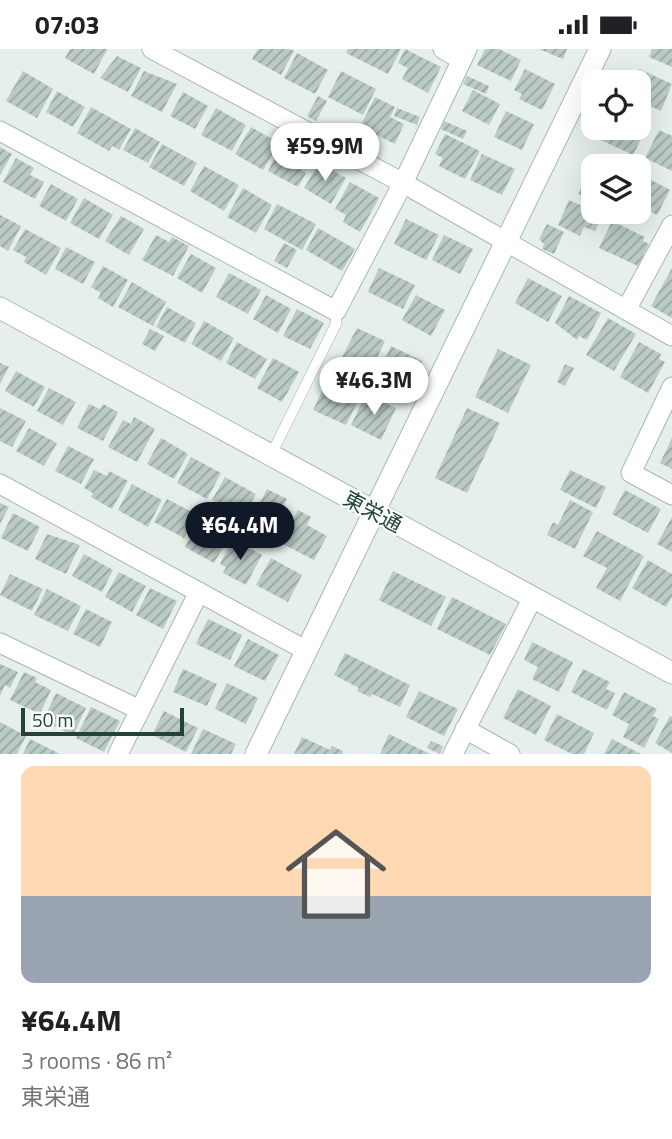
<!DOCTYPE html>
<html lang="en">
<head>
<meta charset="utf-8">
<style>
	body { margin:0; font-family:"Titillium Web","Noto Sans JP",sans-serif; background:#f2f2f2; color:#202124; height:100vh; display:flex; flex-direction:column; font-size:26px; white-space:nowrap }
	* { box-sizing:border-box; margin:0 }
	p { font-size:23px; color:#757577 }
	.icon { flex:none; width:38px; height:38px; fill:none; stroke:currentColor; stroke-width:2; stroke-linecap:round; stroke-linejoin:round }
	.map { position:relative; height:705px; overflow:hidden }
	.sheet { display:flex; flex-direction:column; background:#fff; flex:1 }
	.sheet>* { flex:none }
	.tools { position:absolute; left:581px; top:21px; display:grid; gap:14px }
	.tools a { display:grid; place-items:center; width:70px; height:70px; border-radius:14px; background:#fff; box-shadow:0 7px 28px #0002; font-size:35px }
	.scale { position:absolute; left:21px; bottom:18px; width:163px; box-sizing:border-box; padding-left:7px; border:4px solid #24423a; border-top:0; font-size:19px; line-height:24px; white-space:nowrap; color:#24423a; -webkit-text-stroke:5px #f7fbf9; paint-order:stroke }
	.price { position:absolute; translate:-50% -60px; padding:0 16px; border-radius:24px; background:#fff; color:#222; font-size:23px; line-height:46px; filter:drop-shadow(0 2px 4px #0008) }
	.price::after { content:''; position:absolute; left:50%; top:42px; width:21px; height:16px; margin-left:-10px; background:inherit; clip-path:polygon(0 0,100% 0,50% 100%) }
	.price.current { background:#111827; color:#fff }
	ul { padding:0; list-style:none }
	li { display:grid; align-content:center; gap:14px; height:371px; padding:0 21px }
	li span { display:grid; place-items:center; height:217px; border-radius:14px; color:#555 }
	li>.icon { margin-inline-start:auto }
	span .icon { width:126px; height:126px; fill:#fffc; stroke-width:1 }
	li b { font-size:30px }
	.status { display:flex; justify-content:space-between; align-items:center; height:49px; padding:0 35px; background:#fff; direction:ltr }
	.status svg { height:19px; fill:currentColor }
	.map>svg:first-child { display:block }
	.building { fill:url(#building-hatch) }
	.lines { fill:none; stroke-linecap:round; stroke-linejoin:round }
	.service-casing { stroke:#a8b8b2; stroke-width:11 }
	.minor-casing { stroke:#a8b8b2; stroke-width:21 }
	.tertiary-casing { stroke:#a8b8b2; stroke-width:23 }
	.service { stroke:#fff; stroke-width:10 }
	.minor { stroke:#fff; stroke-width:19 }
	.tertiary { stroke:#fff; stroke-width:21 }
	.labels { text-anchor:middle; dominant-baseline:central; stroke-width:5; stroke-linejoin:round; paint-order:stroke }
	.street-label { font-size:21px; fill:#24423a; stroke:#f7fbf9 }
</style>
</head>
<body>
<div class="status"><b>07:03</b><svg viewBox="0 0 49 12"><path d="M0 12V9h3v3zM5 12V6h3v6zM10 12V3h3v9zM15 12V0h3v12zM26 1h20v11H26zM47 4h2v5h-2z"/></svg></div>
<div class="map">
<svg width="672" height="705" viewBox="0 0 672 705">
	<defs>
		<pattern id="building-hatch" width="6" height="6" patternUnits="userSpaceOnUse" patternTransform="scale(1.75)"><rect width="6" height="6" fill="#bbcac4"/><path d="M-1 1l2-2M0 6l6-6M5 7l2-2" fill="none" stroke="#98a6a0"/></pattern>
	</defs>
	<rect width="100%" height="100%" fill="#e6efeb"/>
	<path class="building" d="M70,0H106L107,1L94,25L65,9Z
		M258,0H290L294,2L281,26L252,10Z
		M348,0H401L388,25L346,4Z
		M405,0L441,18L428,44L402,30L408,19L398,14Z
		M485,0H499L521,11L511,32L477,16Z
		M539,0H567L563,10Z
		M652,0H672V18L649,8Z
		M297,4L328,21L315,45L284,29Z
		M117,7L141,19L128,43L100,29Z
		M525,20L555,35L542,61L519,50L522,45L514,41Z
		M639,20L672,35L661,62L639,52V33H632Z
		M23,22L53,40L37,69L6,52Z
		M144,22L177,35L162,63L131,47Z
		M341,22L376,40L363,66L328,48Z
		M467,27L489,37L486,45L463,35Z
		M473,41L500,55L489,76L462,62Z
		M57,42L85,58L73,78L46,63Z
		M183,43L208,57L195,80L170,67Z
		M318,47L327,52L316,72L307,67Z
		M375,48L395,58L390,68L404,75L395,95L360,78Z
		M91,58L131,80L119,101L112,97L109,102L77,84Z
		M216,59L246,76L232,102L201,86Z
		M397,59L420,68L417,76L394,67Z
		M506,62L534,75L522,101L494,88Z
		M444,72L467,82L463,90L441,80Z
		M639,76L646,80L633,106L601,91L606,79Z
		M251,78L279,94L263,121L235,105Z
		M135,79L160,93L148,114L123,101Z
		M659,81L672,87V122L645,109Z
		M445,85L480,102L465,130L439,117L443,109L435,105Z
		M162,95L197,114L184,137L149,118Z
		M0,98L12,105L0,126Z
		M281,98L305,111L300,120L306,124L298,138L268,122Z
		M482,105L515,120L502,146L470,131Z
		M16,109L34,119L30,126L44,133L35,150L3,133Z
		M319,114L346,129L331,155L304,139Z
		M204,117L239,136L224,162L190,142Z
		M640,125L670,141L657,166L646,160L644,164L639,162Z
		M585,130L593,134V151L578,145Z
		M350,133L379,149L360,183L343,173L346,166L335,160Z
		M51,135L78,150L66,172L39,157Z
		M243,139L272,156L256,184L227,168Z
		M84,149L113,166L99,190L70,174Z
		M569,151L603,166L595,182L584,178L580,187L558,176Z
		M277,155L316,175L302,201L264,180Z
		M0,166L21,177L8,202L0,197Z
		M121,167L144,180L129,206L105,192Z
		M406,170L439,186L426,211L394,195Z
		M612,172L645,188L643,192L649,195L638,217L599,199Z
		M547,175L564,183L554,205L542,200L544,195L539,190Z
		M318,179L355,200L342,222L306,201Z
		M25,180L61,199L46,226L24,213L26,208L13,201Z
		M156,186L169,193L172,188L189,197L173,227L142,211Z
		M444,186L473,200L460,225L432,211Z
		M284,194L297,201L287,219L274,212Z
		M66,198L95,213L83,235L55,220Z
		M191,205L216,219L202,244L177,229Z
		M103,217L128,231L113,258L98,249L101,244L91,238Z
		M379,219L415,236L403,260L368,243Z
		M672,219V269L651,257Z
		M229,224L261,241L248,265L216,248Z
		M528,229L562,247L548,273L515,254Z
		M132,233L166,253L153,277L118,258Z
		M266,246L291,260L278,284L253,270Z
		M416,246L445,261L431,287L402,271Z
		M569,247L601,264L587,291L579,287L577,291L555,274Z
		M167,258L196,274L185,294L156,278Z
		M297,260L324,274L310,300L283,287Z
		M608,269L636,285L614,322L586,306Z
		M204,272L234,289L221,312L191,295Z
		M357,279L385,292L369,326L340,312Z
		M150,280L164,287L155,302L142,295Z
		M237,293L267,310L255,330L226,314Z
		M639,293L661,305L659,310L665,313L648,344L620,328Z
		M391,297L422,312L410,338L379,323Z
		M498,300L531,316L508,364L475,348Z
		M273,309L299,323L282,353L257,339Z
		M0,314L9,318L0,335Z
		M565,315L574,319L565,337L557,333Z
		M16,322L45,338L34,358L5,342Z
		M327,332L360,348L346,376L313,361Z
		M49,339L76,353L63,376L37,362Z
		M366,345L396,359L381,391L351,376Z
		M89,355L100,360L103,355L118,363L103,392L77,379Z
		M0,359L26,372L12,398L0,392Z
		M467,359L500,374L467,444L435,429Z
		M134,368L155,380L137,413L108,398L123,371L131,375Z
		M29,379L57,394L44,417L16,402Z
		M161,389L188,405L174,430L147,415Z
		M672,389V420L660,414Z
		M68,397L94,410L81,435L55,422Z
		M191,408L221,424L207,450L177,434Z
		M94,421L107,427L109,422L128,432L112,460L91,448L93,444L84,439Z
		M570,421L606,438L596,459L560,441Z
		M225,428L256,445L243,468L212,451Z
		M132,435L162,451L148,478L118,461Z
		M267,440L287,450L282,459L289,463L276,486L250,473Z
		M625,441L661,460L648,484L612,465Z
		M167,450L196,465L184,489L154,473Z
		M570,451L593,463L575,500L547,486L553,473L558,476Z
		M0,454L9,458L0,475Z
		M298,461L311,468L307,476L327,487L314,511L281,494Z
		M13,464L40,478L28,502L1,489Z
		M672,468V503L657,495Z
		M199,473L228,489L214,514L185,498Z
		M597,482L644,507L620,552L596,539L607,519L583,507Z
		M47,485L80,496L66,525L35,510Z
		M233,490L262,506L246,536L223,524L226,518L220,515Z
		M84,505L113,521L102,543L72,527Z
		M271,509L302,526L288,553L256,536Z
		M648,511L672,525V548L666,558L632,539Z
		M393,522L446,548L431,577L379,551Z
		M119,523L146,537L132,563L105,548Z
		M10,525L43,540L32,562L0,546Z
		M150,539L177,552L163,580L136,566Z
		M47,540L81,557L68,582L34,566Z
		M452,548L506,575L490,606L437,580Z
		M86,560L112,573L100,598L73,585Z
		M208,570L242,586L230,611L196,595Z
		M248,590L279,606L265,632L234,617Z
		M532,593L573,613L559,643L532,630L538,618L524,611Z
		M345,604L410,636L400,658L372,645L370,648L357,642L359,639L334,626Z
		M0,615L18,623L10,639L5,636L0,647Z
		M183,620L217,635L207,657L173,643Z
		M583,620L610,633L606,640L615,644L607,661L571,643Z
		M24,623L37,629L35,633L51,641L40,665L10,651Z
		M227,634L258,649L246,675L215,660Z
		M518,640L551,657L536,686L503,669Z
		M419,642L458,660L444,687L406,668Z
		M624,643L657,660L653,667L659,670L644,699L623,688L629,675L612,666Z
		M56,644L86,659L73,686L51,676L53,671L45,667Z
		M91,658L120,672L104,703L76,689Z
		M164,662L198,679L186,703L152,686Z
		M557,665L594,684L584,705H572L544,691Z
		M670,667L672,668V704L655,694Z
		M0,673L26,687L17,705H0Z
		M203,680L236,695L231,705H191Z
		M389,685L430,705H380Z
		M302,688L330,701L332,697L343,702L342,705H294Z
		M30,690L60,705H23Z
		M612,690L641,705H604Z
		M431,692L443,697L440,705L427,699Z"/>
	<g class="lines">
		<g class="service-casing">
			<path id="service" d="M271,406L336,275V262"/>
		</g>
		<g class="minor-casing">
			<path id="minor" d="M152,0L403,134L672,287
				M443,0L462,11
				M0,82L336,262L403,134L467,0
				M626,261L672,176
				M672,338L631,424L672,446
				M0,435L307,602
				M0,594L140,661
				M465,680L510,705
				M118,705L199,543
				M453,705L533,548"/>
		</g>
		<g class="tertiary-casing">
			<path id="tertiary" d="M0,259L672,624
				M256,705L600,0"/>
		</g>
		<use href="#service" class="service"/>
		<use href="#minor" class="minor"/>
		<use href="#tertiary" class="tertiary"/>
	</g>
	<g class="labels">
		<g class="street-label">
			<text transform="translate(373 462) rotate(28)">東栄通</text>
		</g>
	</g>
</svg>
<div class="tools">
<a><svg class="icon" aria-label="locate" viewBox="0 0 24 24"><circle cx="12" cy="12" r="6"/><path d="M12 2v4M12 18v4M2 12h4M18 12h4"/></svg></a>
<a><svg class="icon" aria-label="layers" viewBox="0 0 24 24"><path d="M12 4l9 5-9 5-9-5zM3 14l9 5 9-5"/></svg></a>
</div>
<div class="scale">50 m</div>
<b class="price" style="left:325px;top:134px">¥59.9M</b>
<b class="price" style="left:374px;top:368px">¥46.3M</b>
<b class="price current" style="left:240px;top:513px">¥64.4M</b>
</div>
<section class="sheet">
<ul>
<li><span style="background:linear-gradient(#ffd9b3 60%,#9aa5b1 0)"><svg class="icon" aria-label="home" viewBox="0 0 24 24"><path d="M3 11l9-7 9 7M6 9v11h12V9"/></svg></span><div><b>¥64.4M</b><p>3 rooms · 86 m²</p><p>東栄通</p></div></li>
</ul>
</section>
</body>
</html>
